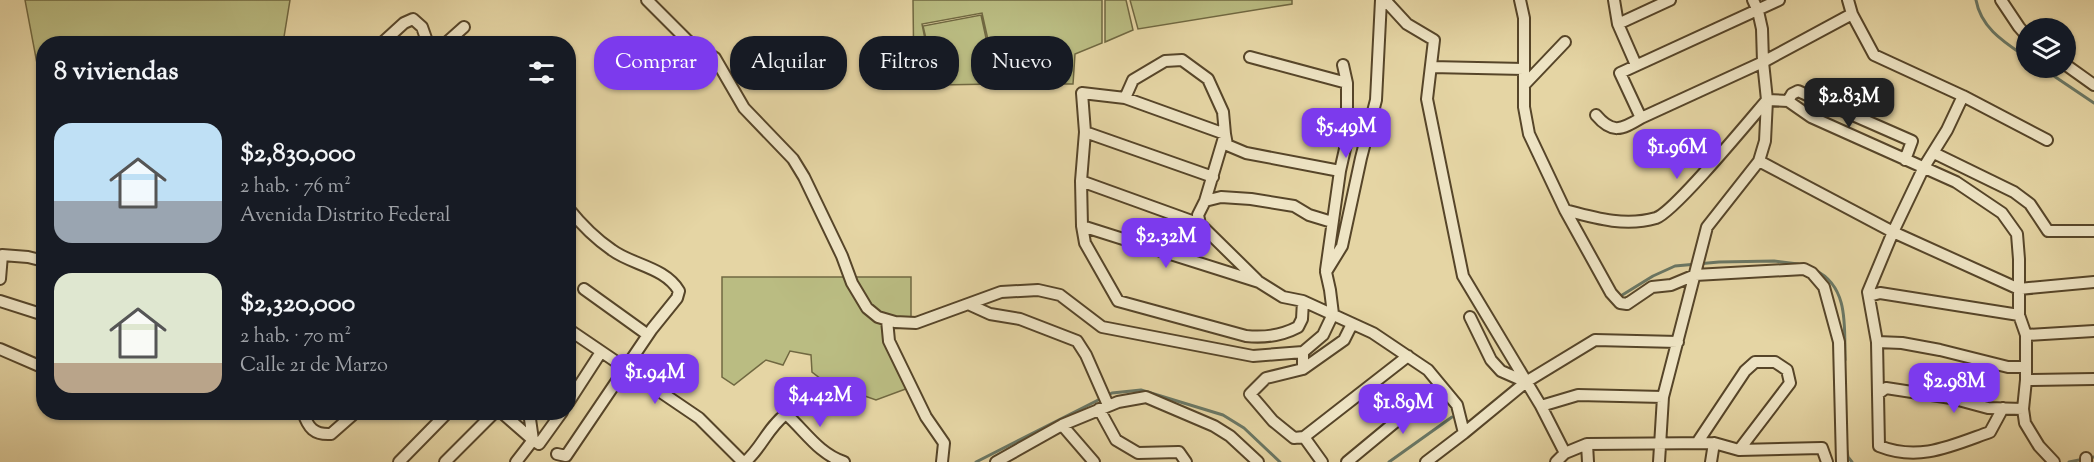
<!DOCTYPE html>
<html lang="es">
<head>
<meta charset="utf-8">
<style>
	body { margin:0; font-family:"Sorts Mill Goudy",serif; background:#242831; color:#f1f3f6; height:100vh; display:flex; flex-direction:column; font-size:22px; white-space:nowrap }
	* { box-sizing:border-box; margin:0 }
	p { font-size:20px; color:#9ea1a6 }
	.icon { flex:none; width:33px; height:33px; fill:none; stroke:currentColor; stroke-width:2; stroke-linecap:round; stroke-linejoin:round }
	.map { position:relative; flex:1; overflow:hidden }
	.details { position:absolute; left:36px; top:36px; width:540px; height:384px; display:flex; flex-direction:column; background:#171b24; border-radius:24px; box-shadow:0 2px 4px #0004 }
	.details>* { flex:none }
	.guide { position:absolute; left:594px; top:36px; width:570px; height:54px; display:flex; gap:12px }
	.tools { position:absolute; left:2016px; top:18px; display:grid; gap:12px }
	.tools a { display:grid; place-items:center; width:60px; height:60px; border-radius:50%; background:#171b24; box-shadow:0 2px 4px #0004; font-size:30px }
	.price { position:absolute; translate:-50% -51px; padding:0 14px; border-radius:12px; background:#7c3aed; color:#fff; font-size:20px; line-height:39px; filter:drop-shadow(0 2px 3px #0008) }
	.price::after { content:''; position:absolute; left:50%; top:36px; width:18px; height:14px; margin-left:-9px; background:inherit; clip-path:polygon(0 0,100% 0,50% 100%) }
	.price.active { background:#222; color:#fff }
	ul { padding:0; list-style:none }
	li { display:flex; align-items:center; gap:18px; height:150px; padding:0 18px }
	li span { display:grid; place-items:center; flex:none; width:168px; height:120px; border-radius:18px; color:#555 }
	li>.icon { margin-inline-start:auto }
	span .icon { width:72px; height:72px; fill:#fffc; stroke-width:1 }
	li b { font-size:26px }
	h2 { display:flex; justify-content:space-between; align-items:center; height:72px; padding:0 18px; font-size:26px }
	.tag { padding:0 21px; border-radius:24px; background:#171b24; box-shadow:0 2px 4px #0004; font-size:21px; line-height:54px }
	.tag.active { background:#7c3aed; color:#fff }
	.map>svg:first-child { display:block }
	.green { fill:#babc82; stroke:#706841; stroke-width:1.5 }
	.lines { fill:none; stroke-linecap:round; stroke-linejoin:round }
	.stream { stroke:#6a7764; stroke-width:3 }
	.minor-casing { stroke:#564529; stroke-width:14 }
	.minor { stroke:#eee4c4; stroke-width:10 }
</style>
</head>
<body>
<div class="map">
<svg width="2094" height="462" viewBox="0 0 2094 462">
	<rect width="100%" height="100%" fill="#e5d5a4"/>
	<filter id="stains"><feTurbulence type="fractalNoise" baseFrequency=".00333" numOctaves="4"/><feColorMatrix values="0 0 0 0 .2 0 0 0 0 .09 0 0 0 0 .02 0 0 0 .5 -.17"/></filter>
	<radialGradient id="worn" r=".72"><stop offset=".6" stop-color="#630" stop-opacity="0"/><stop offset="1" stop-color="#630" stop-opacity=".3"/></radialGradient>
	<path class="green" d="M25,0H290L283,43L44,44L43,95Z
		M913,0H1102V43L1075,54L1073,84H998L982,13L922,24L934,84H914Z
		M1105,0H1126L1133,30L1105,42Z
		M1130,0H1292V4L1138,29Z
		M981,15L996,84L937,85L923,26Z
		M722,277H848L862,304L885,321L911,387L876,400L825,382L812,372L811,355L790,351L783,365L766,360L734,385L722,377Z
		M852,277H911V321L878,315Z"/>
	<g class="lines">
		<path class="stream" d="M1976,0C1981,28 2004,42 2026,57
			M2042,68L2094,103
			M1815,270C1850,287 1844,329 1845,360
			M1619,297L1653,276L1675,266L1719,262L1774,261L1798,264
			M1847,451L1848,457L1852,462
			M976,462L1112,393L1141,390L1223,415L1244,428L1280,462
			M1389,462L1452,417
			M2069,462L2094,457"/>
		<g class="minor-casing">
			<path id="minor" d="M647,0L688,41L715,58L744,108L793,159L804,177L842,256L852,283L867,308L878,317L895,322L916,323L1001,292L1038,290L1060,295L1102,327L1253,356L1303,352L1323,335L1333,314L1330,290L1326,272L1342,246L1361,158L1376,100L1381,0
				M1385,0L1407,24L1434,40L1427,99L1463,276L1541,406L1565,453
				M1520,0L1524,18V107L1529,134L1565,210L1611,293L1620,303L1627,304L1652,287L1671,285L1695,275L1804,269L1812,273L1824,287L1839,342L1842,462
				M1614,0L1618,24L1636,65
				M1848,0L1852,14L1874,55L1963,96L2047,140
				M2001,0L2019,27L2026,35
				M1618,24L1670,0
				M381,44L404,23L413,19L422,27L428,44
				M445,44L464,27
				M1250,57L1347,83
				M2066,65L2094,85
				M1431,67L1524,69
				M1525,84L1565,42
				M1963,96L1947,130L1924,167L1893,232L1868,292L1877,342L1879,446C1919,462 1951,446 1990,432L2003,408
				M1125,98L1133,80L1165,61L1182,60L1208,79L1223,112L1225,134L1205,201
				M1788,101L1792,94L1798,91L1912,141L1905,160
				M1596,115C1612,134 1621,130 1641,118L1763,62L1852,14
				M1641,118L1620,73L1779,0
				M1085,132L1213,177
				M1934,153L2014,192L2030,204L2048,231H2094
				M1759,161L1893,232L2019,289L2094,282
				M1081,181L1200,224L1257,280
				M1565,210C1595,218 1625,227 1656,218C1674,212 1749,121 1767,100L1788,101L1811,117L1956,182L2002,213L2017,234L2019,259V315L2026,335V380L2023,409L2025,423L2039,446L2054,462
				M1200,224L1198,215L1205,201L1221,197L1251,199L1294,206L1309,215L1332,222
				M1082,226L1259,282L1283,297L1303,301L1373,333L1428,370L1457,405L1464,433
				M1326,270L1340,171L1347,140V83L1343,65
				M0,279L2,255L28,257L44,261
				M584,289L648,335
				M1869,296L1880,293L2019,315
				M0,301L44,315
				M1303,301L1302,319L1298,327C1281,336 1265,338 1246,336L1118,301L1085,243L1082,226L1081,181L1085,132L1082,93L1125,98L1225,134L1227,145L1246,153L1340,171
				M968,304L990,314L1020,319L1077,341L1086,355L1108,405
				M1470,317L1491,360L1501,371L1526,382
				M887,320L889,341L926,417L944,443L942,462
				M568,329L699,418L743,462
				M2026,335L2094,331
				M1877,342L1902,343L1940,350L2008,367H2026
				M0,349L44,368
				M1303,352V369L1344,340L1352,324
				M1303,369L1266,378L1250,394L1273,421L1294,438L1304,437L1322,462
				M2026,380L2094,379
				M1878,394L1886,388L1951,398L1988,408L2023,409
				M568,403L601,352
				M1541,406L1578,395L1663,397
				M1099,409L1116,440L1138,453L1179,452L1186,462
				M303,412C308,428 314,435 331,434L356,412
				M501,412L533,440
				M529,412L533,440
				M1062,425L1094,462
				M1304,437L1408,356
				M1697,443L1745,371L1755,362H1775L1787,370L1790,383L1739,450
				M1587,444L1588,462
				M557,454L566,456L652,329L677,298L679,291C665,267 632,265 612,250C596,239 580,223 568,208
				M399,462L448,412
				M445,462L495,412
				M516,462L533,440L539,444L562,412
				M745,462C761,449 768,427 786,414C805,431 819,454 844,462
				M996,462L1062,425L1118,402L1146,397L1214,426L1230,436L1258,462
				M1347,462L1440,385
				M1426,462L1464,433L1526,382L1595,340L1678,342
				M1556,462L1565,453L1587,444L1714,443L1739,450L1822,448L1827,462
				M1659,462L1663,397L1707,227L1759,161L1765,141L1767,100L1763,62L1762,29L1758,11L1753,0
				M1711,462L1714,443
				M2086,462V458"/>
		</g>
		<use href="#minor" class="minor"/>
	</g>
	<rect width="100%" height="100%" filter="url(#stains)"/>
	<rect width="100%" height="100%" fill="url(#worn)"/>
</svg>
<div class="tools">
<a><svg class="icon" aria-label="layers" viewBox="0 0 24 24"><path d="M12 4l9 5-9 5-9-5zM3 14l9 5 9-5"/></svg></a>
</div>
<b class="price active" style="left:1849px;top:129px">$2.83M</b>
<b class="price" style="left:1346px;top:159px">$5.49M</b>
<b class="price" style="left:1677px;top:180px">$1.96M</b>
<b class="price" style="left:1166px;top:269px">$2.32M</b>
<b class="price" style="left:655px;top:405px">$1.94M</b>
<b class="price" style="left:1954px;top:414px">$2.98M</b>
<b class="price" style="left:820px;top:428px">$4.42M</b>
<b class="price" style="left:1403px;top:435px">$1.89M</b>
<div class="guide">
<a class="tag active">Comprar</a>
<a class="tag">Alquilar</a>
<a class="tag">Filtros</a>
<a class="tag">Nuevo</a>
</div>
<section class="details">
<h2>8 viviendas<svg class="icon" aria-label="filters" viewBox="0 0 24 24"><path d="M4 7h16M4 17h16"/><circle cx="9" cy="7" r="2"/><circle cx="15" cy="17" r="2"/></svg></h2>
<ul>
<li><span style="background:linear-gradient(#bfe0f5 65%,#9aa5b1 0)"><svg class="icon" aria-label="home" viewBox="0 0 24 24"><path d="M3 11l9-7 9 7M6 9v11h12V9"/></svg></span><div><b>$2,830,000</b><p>2 hab. · 76 m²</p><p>Avenida Distrito Federal</p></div></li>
<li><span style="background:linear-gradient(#dfe7d0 75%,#b9a48a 0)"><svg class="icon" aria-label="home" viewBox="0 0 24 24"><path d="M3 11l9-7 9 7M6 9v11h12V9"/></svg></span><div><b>$2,320,000</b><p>2 hab. · 70 m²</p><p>Calle 21 de Marzo</p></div></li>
</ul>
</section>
</div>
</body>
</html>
